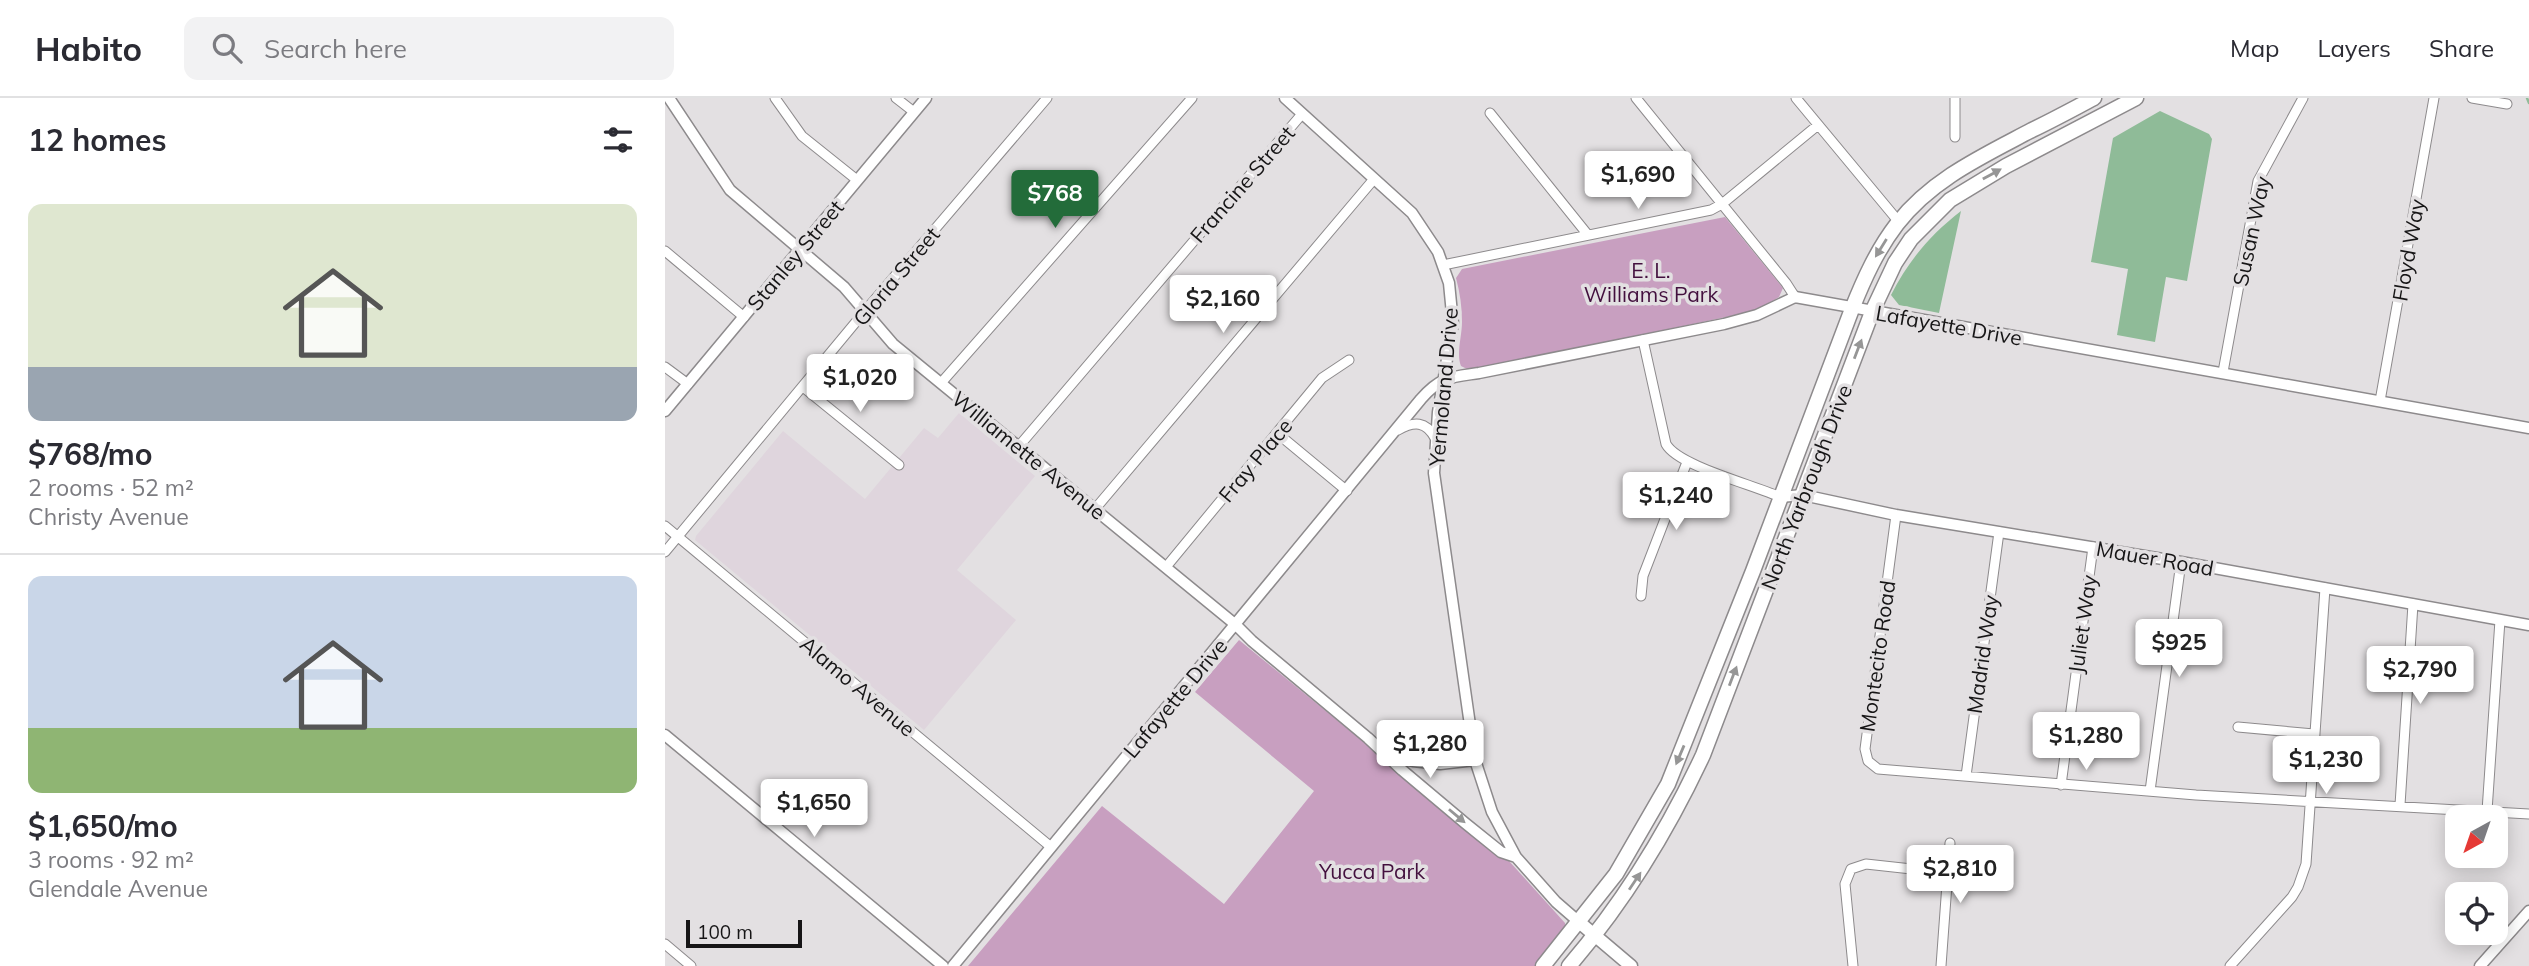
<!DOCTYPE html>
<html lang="en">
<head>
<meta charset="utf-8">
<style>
	body { margin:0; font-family:Mulish,sans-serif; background:#f2f2f3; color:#2b2b33; height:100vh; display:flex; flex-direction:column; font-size:26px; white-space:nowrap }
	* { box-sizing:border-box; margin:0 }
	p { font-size:23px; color:#7c7c81 }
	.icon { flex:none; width:38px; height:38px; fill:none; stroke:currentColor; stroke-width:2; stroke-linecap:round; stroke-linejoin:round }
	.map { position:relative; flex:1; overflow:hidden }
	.side { display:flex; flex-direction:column; background:#fff; width:665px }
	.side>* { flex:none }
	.needle { width:46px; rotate:220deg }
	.tools { position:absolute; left:1780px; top:707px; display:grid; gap:14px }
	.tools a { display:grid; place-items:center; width:63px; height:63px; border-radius:14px; background:#fff; box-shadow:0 4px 18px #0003; font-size:35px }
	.scale { position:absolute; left:21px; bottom:18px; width:116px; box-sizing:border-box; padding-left:7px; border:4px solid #161516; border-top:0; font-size:19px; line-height:24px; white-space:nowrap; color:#161516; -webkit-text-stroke:5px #e3e0e2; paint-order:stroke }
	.price { position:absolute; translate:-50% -60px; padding:0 16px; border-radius:7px; background:#fff; color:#222; font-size:23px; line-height:46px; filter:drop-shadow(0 2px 4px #0008) }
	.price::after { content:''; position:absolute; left:50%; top:42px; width:21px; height:16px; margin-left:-10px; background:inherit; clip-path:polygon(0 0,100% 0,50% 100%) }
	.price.selected { background:#236c3a; color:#fff }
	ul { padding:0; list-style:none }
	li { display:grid; align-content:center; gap:14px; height:371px; padding:0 28px }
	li+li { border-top:2px solid #e1e1e2 }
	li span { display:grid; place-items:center; height:217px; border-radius:14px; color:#555 }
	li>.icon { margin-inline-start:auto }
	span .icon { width:126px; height:126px; fill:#fffc; stroke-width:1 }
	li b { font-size:30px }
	h2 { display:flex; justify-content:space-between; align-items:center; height:84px; padding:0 28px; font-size:30px }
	header { display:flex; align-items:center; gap:42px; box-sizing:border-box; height:98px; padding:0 35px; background:#fff; border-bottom:2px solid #e1e1e2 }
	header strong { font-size:33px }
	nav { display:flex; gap:38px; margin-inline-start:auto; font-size:24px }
	.search { width:490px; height:63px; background:#f2f2f3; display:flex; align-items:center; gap:18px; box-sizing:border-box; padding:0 24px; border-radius:14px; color:#7c7c81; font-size:26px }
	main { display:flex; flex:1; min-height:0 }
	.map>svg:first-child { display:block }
	.built { fill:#dfd5dd }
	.green { fill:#c89fc0 }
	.water { fill:#8fbb98 }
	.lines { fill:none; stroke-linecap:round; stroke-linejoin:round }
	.stream { stroke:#8fbb98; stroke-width:2.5 }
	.minor-casing { stroke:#8d8a8c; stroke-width:11 }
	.tertiary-casing { stroke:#8d8a8c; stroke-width:13 }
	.secondary-casing { stroke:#8d8a8c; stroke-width:15 }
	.primary-casing { stroke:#8d8a8c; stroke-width:17 }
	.minor { stroke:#fff; stroke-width:9 }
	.tertiary { stroke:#fff; stroke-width:10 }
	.secondary { stroke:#fff; stroke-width:12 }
	.primary { stroke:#fff; stroke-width:14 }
	.oneway { fill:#969696 }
	.labels { text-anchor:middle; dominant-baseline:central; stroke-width:7; stroke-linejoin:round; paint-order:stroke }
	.street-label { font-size:21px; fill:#161516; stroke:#e3e0e2 }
	.park-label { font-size:21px; fill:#43103e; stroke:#e3e0e2 }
</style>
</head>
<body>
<header>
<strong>Habito</strong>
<div class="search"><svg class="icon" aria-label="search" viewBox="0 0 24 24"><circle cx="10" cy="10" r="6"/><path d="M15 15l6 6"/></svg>Search here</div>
<nav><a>Map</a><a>Layers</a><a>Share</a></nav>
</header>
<main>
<section class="side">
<h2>12 homes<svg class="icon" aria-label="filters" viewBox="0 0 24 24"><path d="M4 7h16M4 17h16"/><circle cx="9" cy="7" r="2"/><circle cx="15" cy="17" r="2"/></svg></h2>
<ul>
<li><span style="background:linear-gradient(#dfe7d0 75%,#9aa5b1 0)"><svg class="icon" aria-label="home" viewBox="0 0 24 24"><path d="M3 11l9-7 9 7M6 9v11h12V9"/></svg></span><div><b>$768/mo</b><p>2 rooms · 52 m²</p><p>Christy Avenue</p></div></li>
<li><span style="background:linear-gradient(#c9d6e8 70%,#8fb573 0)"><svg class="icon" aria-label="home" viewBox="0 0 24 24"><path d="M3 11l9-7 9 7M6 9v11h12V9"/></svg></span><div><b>$1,650/mo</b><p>3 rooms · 92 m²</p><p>Glendale Avenue</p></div></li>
</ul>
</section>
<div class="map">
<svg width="1864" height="868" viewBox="0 0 1864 868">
	<rect width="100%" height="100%" fill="#e3e0e2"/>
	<path class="built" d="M294,315L370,378L292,472L351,522L259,632L30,442L31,438L118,333L200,401L259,330L273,340Z"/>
	<path class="green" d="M1060,119L1118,190L1114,199L1100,208L1080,215L806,273L796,268C791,256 797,238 797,224C797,209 795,195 791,180L797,171Z
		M574,542L844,763L900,825V834L872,868H303L437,708L559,806L649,693L530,594Z"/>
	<path class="water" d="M1495,13L1544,36L1547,41L1522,183L1501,179L1490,244L1452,237L1463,171L1426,164L1448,40Z
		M1296,113L1274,215L1234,207L1226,197C1244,162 1265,137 1296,113Z"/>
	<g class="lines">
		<path class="stream" d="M1862,0L1864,5"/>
		<g class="minor-casing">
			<path id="minor" d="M110,0L137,38L192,82
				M231,0L249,14
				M971,0L1121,185L1130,199
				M1131,0L1234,124
				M1290,0V39
				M1807,0L1842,6
				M825,15L923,137
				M0,153L79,219
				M778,167L1046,112L1057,106L1153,27
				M978,242L1001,346C1013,368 1089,387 1115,399
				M0,269L23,286
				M1558,274L1593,83L1638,0
				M276,285L527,0
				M138,289L234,367
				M1715,303L1769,0
				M733,332C749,323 761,323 770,340
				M612,335L682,393
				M354,348L637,16
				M430,411L709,81
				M1231,417L1200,651L1203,663L1213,671L1531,697L1864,716
				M0,428L386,749
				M0,454L200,213L382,0
				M501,469L657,280L684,262
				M976,498L978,478L1022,364
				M1573,629L1649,636
				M1301,678L1334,434
				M1396,687L1428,449
				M1485,693L1516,464
				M1735,707L1748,506
				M1822,713L1835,522
				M0,846L26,868
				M1188,868L1180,786L1186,771L1201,766L1283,775
				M1276,868L1285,745
				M1565,868L1627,799L1633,789L1641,766L1660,490"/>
		</g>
		<g class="tertiary-casing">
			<path id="tertiary" d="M4,0L65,92L179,189L228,246L571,527L587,543L703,640L737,672L800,725L836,754L851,759
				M620,0L747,115L773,154L784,185L788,226L773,314L769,375L810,662L827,714L851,759L891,804L914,824
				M0,313L261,0
				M1115,399L1138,397L1231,417L1516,464L1864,527
				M0,637L278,868
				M723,657L748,663L775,666L810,662
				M288,868L756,301C776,278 787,279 814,275L1059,226L1092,217L1130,199L1864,330
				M1815,868L1864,813"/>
		</g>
		<g class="secondary-casing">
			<path id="secondary" d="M914,824L966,868"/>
		</g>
		<g class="primary-casing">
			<path id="primary" d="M878,868L951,776L1003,686L1088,473L1187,211C1199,181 1212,152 1232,126C1267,81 1318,58 1367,32C1388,22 1408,11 1429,0
				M904,868C960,803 1002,734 1038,657L1207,214L1230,165L1246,141L1285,102L1341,68L1471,0"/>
		</g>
		<use href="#minor" class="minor"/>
		<use href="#tertiary" class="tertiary"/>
		<use href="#secondary" class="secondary"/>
		<use href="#primary" class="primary"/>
	</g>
	<defs><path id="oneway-solid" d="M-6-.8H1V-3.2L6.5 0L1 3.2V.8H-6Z" transform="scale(1.75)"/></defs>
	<g class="oneway">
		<use href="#oneway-solid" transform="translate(1327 76) rotate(-29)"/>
		<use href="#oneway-solid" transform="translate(1216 150) rotate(122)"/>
		<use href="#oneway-solid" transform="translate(1193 251) rotate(-69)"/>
		<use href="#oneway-solid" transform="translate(1068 578) rotate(-69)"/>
		<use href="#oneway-solid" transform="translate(1015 657) rotate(113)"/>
		<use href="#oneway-solid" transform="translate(792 718) rotate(40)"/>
		<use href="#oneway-solid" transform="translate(970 783) rotate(-56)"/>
	</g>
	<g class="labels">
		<g class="street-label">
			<text transform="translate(577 86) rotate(-49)">Francine Street</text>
			<text transform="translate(1586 133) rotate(-78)">Susan Way</text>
			<text transform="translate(1743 152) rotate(-80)">Floyd Way</text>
			<text transform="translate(130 157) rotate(-50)">Stanley Street</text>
			<text transform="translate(231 178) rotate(-50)">Gloria Street</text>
			<text transform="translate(1284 227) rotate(10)">Lafayette Drive</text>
			<text transform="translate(778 289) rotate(-85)">Yermoland Drive</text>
			<text transform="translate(364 357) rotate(39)">Williamette Avenue</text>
			<text transform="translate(590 362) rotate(-50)">Fray Place</text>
			<text transform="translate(1141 389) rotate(-69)">North Yarbrough Drive</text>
			<text transform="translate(1490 460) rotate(10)">Mauer Road</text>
			<text transform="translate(1417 526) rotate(-82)">Juliet Way</text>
			<text transform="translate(1317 556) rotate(-82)">Madrid Way</text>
			<text transform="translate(1212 558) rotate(-82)">Montecito Road</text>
			<text transform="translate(193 588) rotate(40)">Alamo Avenue</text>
			<text transform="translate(510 600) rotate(-50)">Lafayette Drive</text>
		</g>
		<g class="park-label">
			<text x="986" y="172">E. L.<tspan x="986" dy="24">Williams Park</tspan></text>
			<text x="707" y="773">Yucca Park</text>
		</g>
	</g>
</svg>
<div class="tools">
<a><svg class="needle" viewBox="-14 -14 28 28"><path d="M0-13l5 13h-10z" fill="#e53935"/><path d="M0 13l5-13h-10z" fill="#7c7c81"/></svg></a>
<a><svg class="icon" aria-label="locate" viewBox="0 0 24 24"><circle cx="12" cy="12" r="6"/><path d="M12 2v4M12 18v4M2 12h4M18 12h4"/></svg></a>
</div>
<div class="scale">100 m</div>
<b class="price" style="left:973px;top:113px">$1,690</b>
<b class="price selected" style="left:390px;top:132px">$768</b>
<b class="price" style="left:558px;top:237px">$2,160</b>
<b class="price" style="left:195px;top:316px">$1,020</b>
<b class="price" style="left:1011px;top:434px">$1,240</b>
<b class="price" style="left:1514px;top:581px">$925</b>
<b class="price" style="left:1755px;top:608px">$2,790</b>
<b class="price" style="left:1421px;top:674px">$1,280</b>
<b class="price" style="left:765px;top:682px">$1,280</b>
<b class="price" style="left:1661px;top:698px">$1,230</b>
<b class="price" style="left:149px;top:741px">$1,650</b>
<b class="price" style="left:1295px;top:807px">$2,810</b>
</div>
</main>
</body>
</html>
